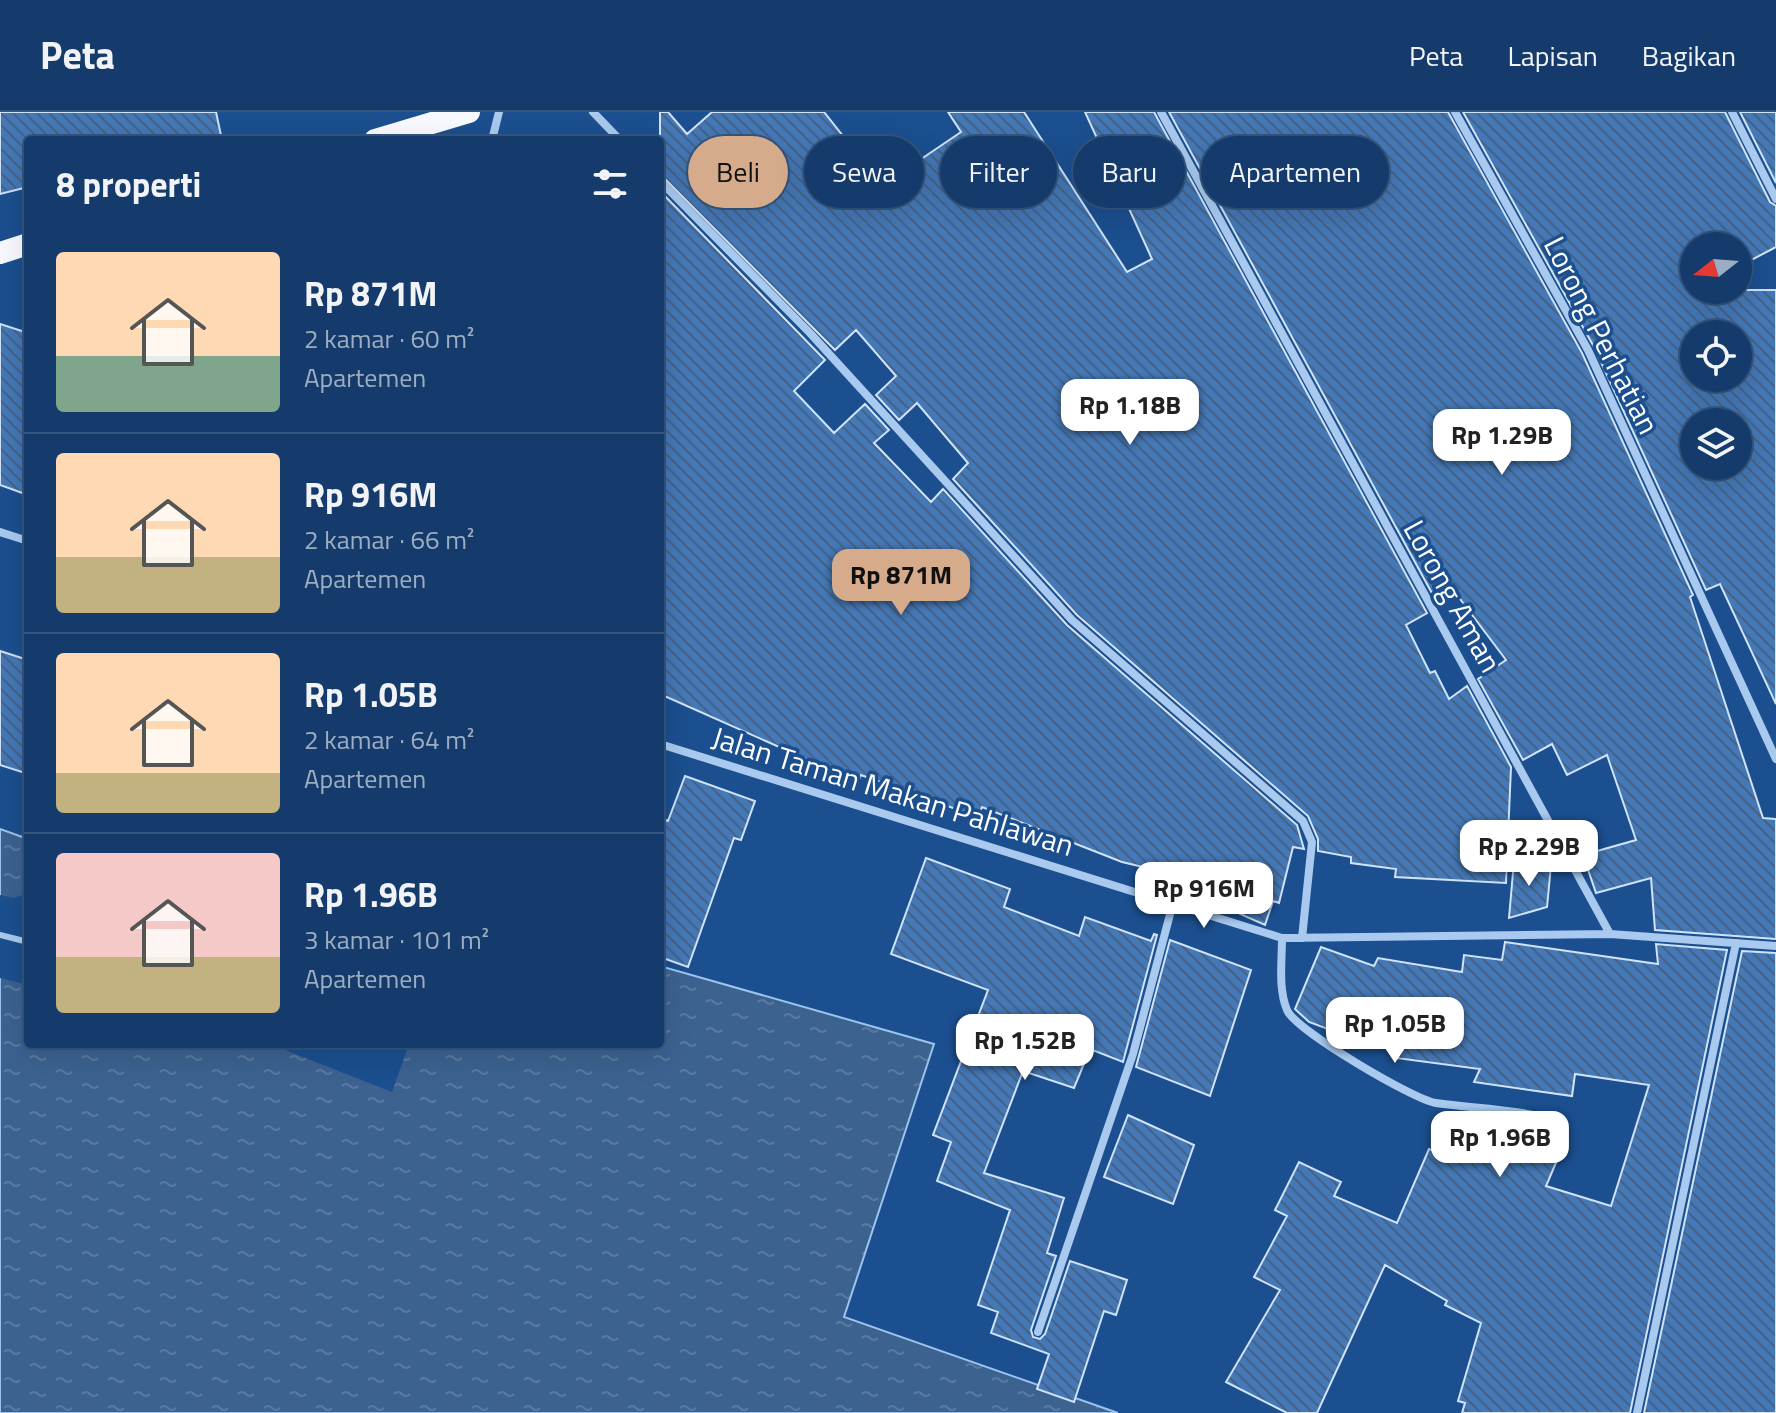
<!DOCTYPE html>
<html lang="id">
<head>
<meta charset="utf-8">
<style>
	body { margin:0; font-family:"Titillium Web",sans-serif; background:#214673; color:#f1f3f6; height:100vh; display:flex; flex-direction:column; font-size:30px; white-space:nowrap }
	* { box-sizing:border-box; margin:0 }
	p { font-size:26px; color:#9dadc1 }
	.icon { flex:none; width:44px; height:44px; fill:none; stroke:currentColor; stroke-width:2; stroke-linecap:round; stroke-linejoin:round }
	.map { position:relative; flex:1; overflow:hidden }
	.drawer { position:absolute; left:24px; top:24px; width:640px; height:912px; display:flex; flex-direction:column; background:#143b6b; border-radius:8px; box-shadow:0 8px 32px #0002,0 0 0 2px #33557e }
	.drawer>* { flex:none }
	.guide { position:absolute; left:688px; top:24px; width:760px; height:72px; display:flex; gap:16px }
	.needle { width:52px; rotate:253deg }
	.buttons { position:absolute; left:1680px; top:120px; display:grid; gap:16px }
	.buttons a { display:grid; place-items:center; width:72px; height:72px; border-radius:50%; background:#143b6b; box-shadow:0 8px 32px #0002,0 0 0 2px #33557e; font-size:40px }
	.price { position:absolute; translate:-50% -68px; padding:0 18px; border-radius:16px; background:#fff; color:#222; font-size:26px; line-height:52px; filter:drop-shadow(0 2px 4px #0008) }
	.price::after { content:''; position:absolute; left:50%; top:48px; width:24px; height:18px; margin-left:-12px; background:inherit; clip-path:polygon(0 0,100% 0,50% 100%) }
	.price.selected { background:#d6ab8b; color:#111 }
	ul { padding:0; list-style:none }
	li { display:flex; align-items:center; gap:24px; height:200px; padding:0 32px }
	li+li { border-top:2px solid #33557e }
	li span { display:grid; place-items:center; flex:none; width:224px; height:160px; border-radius:8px; color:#555 }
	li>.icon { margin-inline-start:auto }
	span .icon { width:96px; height:96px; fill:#fffc; stroke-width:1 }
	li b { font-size:34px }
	h2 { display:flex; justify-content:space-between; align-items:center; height:96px; padding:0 32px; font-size:34px }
	.tag { padding:0 28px; border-radius:36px; background:#143b6b; box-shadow:0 8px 32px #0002,0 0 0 2px #33557e; font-size:28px; line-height:72px }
	.tag.selected { background:#d6ab8b; color:#111 }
	header { display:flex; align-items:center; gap:48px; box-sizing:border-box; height:112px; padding:0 40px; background:#143b6b; border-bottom:2px solid #33557e }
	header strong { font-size:38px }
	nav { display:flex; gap:44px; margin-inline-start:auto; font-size:28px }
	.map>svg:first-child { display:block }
	.water { fill:url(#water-ripples); stroke:#9cc4f0; stroke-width:2 }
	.pier { fill:#1b4f8f }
	.building { fill:url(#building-back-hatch); stroke:#cfe3fa; stroke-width:2; fill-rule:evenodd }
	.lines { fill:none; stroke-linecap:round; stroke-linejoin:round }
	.service { stroke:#a9c9ee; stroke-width:6 }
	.minor { stroke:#a9c9ee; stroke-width:8 }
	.trunk { stroke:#f8faff; stroke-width:22 }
	.labels { text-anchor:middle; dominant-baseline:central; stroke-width:7; stroke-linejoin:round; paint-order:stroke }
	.street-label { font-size:30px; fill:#fff; stroke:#1b4f8f }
</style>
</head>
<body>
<header>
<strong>Peta</strong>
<nav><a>Peta</a><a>Lapisan</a><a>Bagikan</a></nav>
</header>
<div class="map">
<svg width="1776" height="1301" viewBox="0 0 1776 1301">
	<defs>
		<pattern id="water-ripples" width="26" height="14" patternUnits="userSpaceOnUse" patternTransform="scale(2)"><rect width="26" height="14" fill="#3c6290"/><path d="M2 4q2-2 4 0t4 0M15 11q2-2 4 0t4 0" fill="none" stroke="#597aa1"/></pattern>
		<pattern id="building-back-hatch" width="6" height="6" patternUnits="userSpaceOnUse" patternTransform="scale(2)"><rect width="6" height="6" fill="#4478b7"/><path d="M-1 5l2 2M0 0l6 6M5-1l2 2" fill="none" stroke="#486282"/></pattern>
	</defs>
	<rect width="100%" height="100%" fill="#1b4f8f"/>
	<path class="water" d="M0,717L28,727V932H660V854L934,932L844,1205L1118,1301H0Z"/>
	<path class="pier" d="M28,781V873L0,866V783L14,786Z
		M270,932H409L392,980Z"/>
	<path class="building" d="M0,0H216L222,28H28V75L0,82Z
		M660,0H668L687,22L712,0H824L859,44L876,29L902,60L961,20L948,0H1024L1127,160L1152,147L1085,0H1154L1427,501L1406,513L1430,561L1435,559L1449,587L1467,574L1511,655L1506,771L1395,765L1396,757L1351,751V745L1318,739V727L1308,704L1077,503L953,367L968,351L917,291L899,308L876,283L896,264L856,218L835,238L660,62Z
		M1169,0H1448L1582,241L1693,483L1690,485L1763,706L1776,707V827L1655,818L1651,766L1596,781L1583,743L1636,728L1607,643L1567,663L1552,632L1523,648L1478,567L1506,548L1457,483L1439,494Z
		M1463,0H1725L1770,90L1776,94V135L1738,155V134H1694V178H1776V592L1720,472L1706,478L1594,235ZM1694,222H1738V266H1694ZM1694,310H1738V354H1694Z
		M1740,0H1776V71Z
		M660,79L825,248L794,279L834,321L865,292L889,318L874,331L931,390L943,377L1067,513L1297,713L1304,737L1293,735L1279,791L1273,789L1265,813L1186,778L1189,766L1122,750L982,695L978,705L861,663L858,670L660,582Z
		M0,212L28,221V383L0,373Z
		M0,539L28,548V662L0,653Z
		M685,664L755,689L741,728L734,726L688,855L660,845V706L668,709Z
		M926,746L1010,777L1004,795L1079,824L1085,805L1151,829L1154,822L1157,823L1123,950L1090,937L1074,976L1023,959L984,1061L1064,1086L1047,1141L1056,1144L1031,1218L1033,1225L1040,1227L1045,1222L1070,1149L1127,1168L1116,1203L1104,1199L1074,1290L1037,1277L1049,1242L991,1221L998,1200L978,1193L1010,1098L937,1069L951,1030L933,1023L988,878L891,842Z
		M1514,749L1551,753L1547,795L1509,806Z
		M1170,828L1251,858L1210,984L1136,955Z
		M1505,830L1658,852L1656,832L1727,838L1630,1301H1462L1465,1291L1458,1289L1481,1211L1445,1193L1447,1189L1385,1153L1317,1301H1287L1226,1270L1280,1178L1254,1165L1287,1104L1275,1098L1299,1050L1341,1070L1334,1084L1397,1111L1429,1037L1444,1043L1460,1003L1558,1046L1546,1074L1611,1094L1649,973L1575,962L1572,984L1474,970L1480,957L1396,946L1397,935L1344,913L1341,922L1309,910L1295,897L1321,835L1374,854L1378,846L1462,860L1464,843L1502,848Z
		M1742,839L1776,841V1301H1644Z
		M1128,1003L1194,1033L1173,1092L1104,1065Z"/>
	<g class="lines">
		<path class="service" d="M0,823L28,830"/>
		<path class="minor" d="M593,0L620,28
			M1161,0L1610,822
			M1455,0L1588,238L1776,647
			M1732,0L1776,87
			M492,28L499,0
			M660,69L810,221L1072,508L1303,709L1312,730L1302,826
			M0,420L28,429
			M660,632L1282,826L1610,822L1776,834
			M1282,826C1282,849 1278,877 1287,898C1295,918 1414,988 1436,991C1479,997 1520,997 1562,1010
			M1038,1220L1133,942L1173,791
			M1637,1301L1736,831"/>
		<path class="trunk" d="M375,28L469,0
			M0,141L28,132"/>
	</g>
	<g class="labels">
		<g class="street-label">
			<text transform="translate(1602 223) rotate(63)">Lorong Perhatian</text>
			<text transform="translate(1453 484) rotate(61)">Lorong Aman</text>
			<text transform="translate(893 679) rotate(17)">Jalan Taman Makan Pahlawan</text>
		</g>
	</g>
</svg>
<div class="buttons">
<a><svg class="needle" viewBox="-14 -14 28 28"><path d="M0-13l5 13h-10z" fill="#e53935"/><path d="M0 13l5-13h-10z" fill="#9dadc1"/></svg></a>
<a><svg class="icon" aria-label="locate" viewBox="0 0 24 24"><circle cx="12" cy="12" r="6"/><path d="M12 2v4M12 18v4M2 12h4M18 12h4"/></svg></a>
<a><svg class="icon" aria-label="layers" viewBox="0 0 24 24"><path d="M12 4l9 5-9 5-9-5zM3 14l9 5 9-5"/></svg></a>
</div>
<b class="price" style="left:1130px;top:335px">Rp 1.18B</b>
<b class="price" style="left:1502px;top:365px">Rp 1.29B</b>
<b class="price selected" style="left:901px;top:505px">Rp 871M</b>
<b class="price" style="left:1529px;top:776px">Rp 2.29B</b>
<b class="price" style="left:1204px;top:818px">Rp 916M</b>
<b class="price" style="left:1395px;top:953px">Rp 1.05B</b>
<b class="price" style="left:1025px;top:970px">Rp 1.52B</b>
<b class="price" style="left:1500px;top:1067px">Rp 1.96B</b>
<div class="guide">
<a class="tag selected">Beli</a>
<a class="tag">Sewa</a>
<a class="tag">Filter</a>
<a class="tag">Baru</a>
<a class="tag">Apartemen</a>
</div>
<section class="drawer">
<h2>8 properti<svg class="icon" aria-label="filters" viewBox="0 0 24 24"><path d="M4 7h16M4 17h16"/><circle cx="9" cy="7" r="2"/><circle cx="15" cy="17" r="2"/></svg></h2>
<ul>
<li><span style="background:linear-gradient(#ffd9b3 65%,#7fa58c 0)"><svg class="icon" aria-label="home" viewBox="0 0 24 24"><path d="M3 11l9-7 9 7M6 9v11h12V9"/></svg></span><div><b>Rp 871M</b><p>2 kamar · 60 m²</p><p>Apartemen</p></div></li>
<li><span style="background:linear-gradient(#ffd9b3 65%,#c2b280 0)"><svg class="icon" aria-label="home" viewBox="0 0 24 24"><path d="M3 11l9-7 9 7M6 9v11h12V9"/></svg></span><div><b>Rp 916M</b><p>2 kamar · 66 m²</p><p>Apartemen</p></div></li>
<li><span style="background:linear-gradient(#ffd9b3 75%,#c2b280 0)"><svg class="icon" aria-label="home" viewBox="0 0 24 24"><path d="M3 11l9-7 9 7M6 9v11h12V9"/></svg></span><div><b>Rp 1.05B</b><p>2 kamar · 64 m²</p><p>Apartemen</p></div></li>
<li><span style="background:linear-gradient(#f6c9c9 65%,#c2b280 0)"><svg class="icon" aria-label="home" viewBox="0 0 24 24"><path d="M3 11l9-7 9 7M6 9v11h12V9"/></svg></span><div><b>Rp 1.96B</b><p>3 kamar · 101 m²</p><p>Apartemen</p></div></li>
</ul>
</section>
</div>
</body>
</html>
